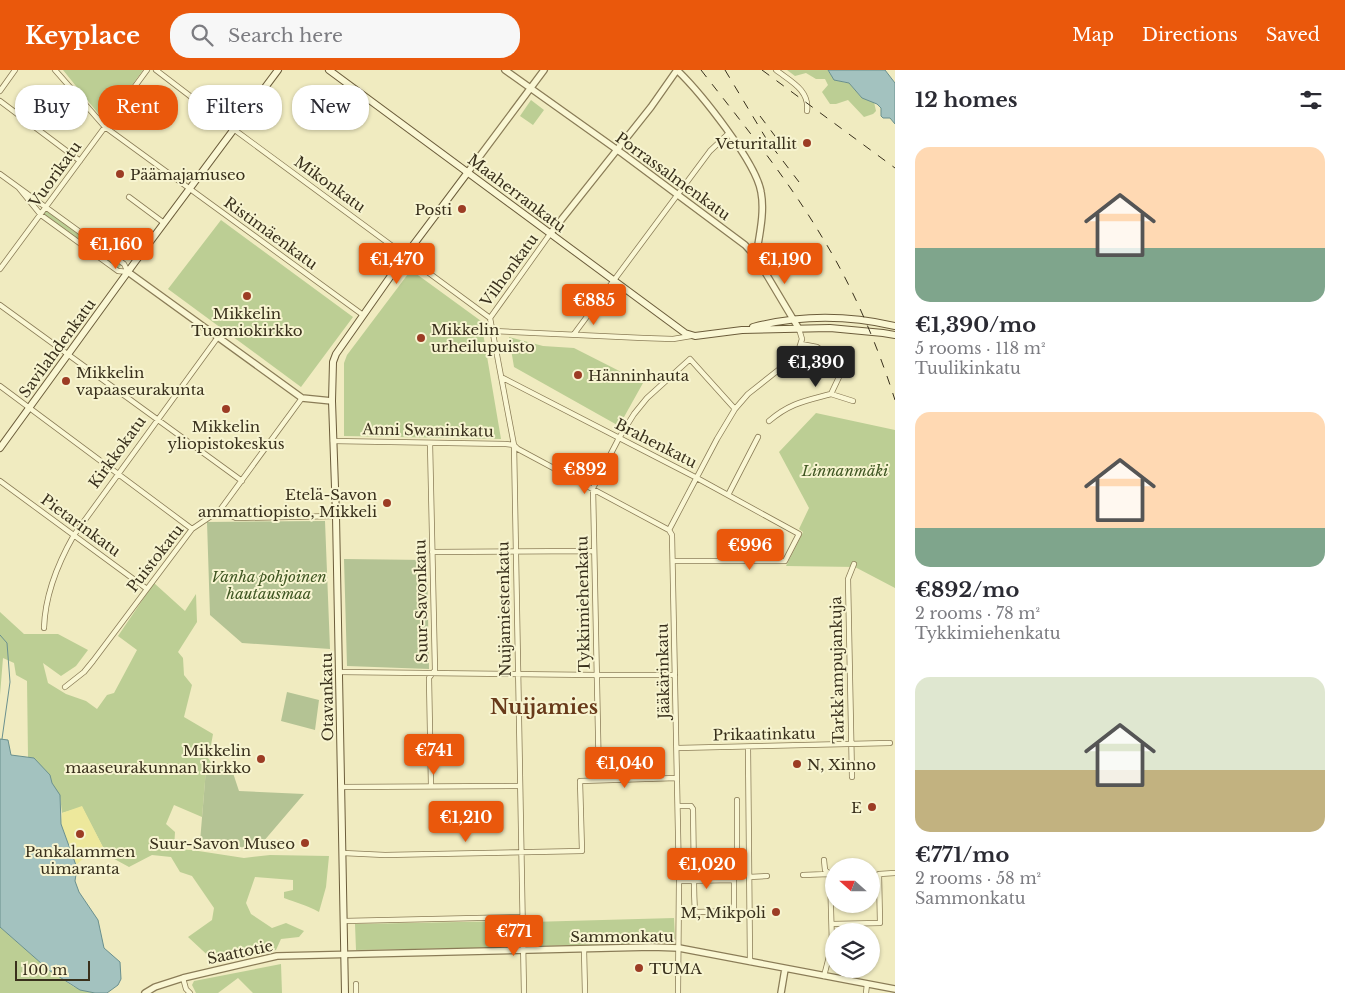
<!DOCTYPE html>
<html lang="en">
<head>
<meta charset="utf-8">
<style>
	body { margin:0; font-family:"Libre Baskerville",serif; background:#f7f7f7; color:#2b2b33; height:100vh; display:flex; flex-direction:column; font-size:19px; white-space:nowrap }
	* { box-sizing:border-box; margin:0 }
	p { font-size:16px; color:#7c7c81 }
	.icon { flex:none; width:28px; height:28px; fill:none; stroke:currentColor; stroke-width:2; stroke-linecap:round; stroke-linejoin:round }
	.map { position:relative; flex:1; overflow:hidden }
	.sheet { display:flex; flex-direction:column; background:#fff; width:450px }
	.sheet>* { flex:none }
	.hud { position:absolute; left:15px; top:15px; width:475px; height:45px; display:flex; gap:10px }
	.needle { width:32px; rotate:291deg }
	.fabs { position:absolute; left:825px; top:788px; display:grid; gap:10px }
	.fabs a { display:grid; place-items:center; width:55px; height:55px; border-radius:50%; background:#fff; box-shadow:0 1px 4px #0004; font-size:25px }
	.scale { position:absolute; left:15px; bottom:12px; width:75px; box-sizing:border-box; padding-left:5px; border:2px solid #39301c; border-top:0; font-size:14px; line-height:18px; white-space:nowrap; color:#39301c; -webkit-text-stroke:4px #f7f4d0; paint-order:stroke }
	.price { position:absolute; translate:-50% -42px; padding:0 11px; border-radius:5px; background:#ea580c; color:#fff; font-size:16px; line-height:32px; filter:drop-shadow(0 1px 2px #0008) }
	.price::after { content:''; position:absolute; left:50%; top:30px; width:15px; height:11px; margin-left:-8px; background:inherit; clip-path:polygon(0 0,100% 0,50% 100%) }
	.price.on { background:#222; color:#fff }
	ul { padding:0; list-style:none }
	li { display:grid; align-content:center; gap:10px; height:265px; padding:0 20px }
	li span { display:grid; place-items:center; height:155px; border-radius:15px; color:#555 }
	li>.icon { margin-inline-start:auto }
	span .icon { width:90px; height:90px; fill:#fffc; stroke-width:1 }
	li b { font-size:21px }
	h2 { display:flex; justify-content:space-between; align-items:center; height:60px; padding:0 20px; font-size:21px }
	.pill { padding:0 18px; border-radius:20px; background:#fff; box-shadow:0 1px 4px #0004; font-size:18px; line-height:45px }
	.pill.on { background:#ea580c; color:#fff }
	header { display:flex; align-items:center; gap:30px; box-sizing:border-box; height:70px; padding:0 25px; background:#ea580c; color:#fff }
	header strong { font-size:24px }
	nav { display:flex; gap:28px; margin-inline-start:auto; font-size:18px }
	.search { width:350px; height:45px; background:#f7f7f7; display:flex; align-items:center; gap:12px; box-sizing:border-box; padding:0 18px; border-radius:20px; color:#7c7c81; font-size:19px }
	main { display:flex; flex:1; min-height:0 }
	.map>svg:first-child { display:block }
	.green { fill:#bcce94 }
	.sand { fill:#ede89c }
	.cemetery { fill:#b4c394 }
	.water { fill:#a3c2bf; stroke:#6a908e }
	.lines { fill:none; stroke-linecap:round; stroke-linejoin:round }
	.stream { stroke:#6a908e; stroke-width:1 }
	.minor-casing { stroke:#8a7c57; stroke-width:6 }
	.tertiary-casing { stroke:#8a7c57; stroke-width:8 }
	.secondary-casing { stroke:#6c5d3b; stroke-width:8 }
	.minor { stroke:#faf7d4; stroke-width:4.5 }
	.tertiary { stroke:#faf7d4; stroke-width:5.5 }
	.secondary { stroke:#faf7d4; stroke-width:6 }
	.rail { stroke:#39301c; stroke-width:1; stroke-dasharray:9 9; stroke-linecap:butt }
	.poi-dot { fill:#9c3c24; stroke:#f7f4d0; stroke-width:2 }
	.labels { text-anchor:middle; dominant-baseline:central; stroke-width:4; stroke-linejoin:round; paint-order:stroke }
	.poi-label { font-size:15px; fill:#39301c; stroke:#f7f4d0; text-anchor:end }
	.street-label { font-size:15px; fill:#39301c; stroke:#f7f4d0 }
	.park-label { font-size:15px; font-style:italic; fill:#3f5622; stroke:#f7f4d0 }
	.district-label { font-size:20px; font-weight:bold; fill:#683a1a; stroke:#f7f4d0 }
</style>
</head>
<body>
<header>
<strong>Keyplace</strong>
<div class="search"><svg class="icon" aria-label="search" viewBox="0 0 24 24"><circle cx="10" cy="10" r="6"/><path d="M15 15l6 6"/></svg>Search here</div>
<nav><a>Map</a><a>Directions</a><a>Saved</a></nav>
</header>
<main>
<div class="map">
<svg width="895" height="923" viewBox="0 0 895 923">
	<rect width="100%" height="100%" fill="#f0ebc0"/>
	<path class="green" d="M63,0H143L105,52Z
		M787,0H828C831,8 839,12 849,13L862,28L874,32L876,41L873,44L864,47L848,30L836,34H830L822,22L828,15L825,9H816L806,3L795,6Z
		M531,30L544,40L533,55L520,46Z
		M46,139L122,194L117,200L42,145Z
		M221,150L353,247L301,317L168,219Z
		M411,200L481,251L501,369L344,366V293L347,285Z
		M509,267L543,276L574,278L643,313L619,356L514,297Z
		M816,343L895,360V518L855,497L786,496L803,462L799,459L809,438L779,382Z
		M154,513L185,541L196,524L197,552L178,582L183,588L184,605L192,615L184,647L213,664L211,675L204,682L216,700H206L202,747L174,735L166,754L175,762L174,779L192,780L244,788L270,785L329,786L326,817L319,842C306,835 297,833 284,828V822L293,820V810L255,807L246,833L251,844L272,858L286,853L304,861L299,867L281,869L276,880L240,888L225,885L216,893L188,867L212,850L214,838L192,806L180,802L171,787L152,785L129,797L107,785L82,737L62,743L60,726L52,713L50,705L34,689L28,687L27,611L16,605L14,593L3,588L0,625V542L24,564H58L88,580L76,596L61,606L43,593L48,613L66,624L86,631L97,639L107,625L114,623L137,580L118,566Z
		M674,848L675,869L670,873L532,876L531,852Z
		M516,851L517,877L356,880L355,854Z
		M0,857L50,901L74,917L95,923H0Z
		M281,894L282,923H253L238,908L218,923H196L192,915L194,911Z"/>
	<path class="sand" d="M82,736L107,785L92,781L76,795L61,754L62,743Z"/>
	<path class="cemetery" d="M325,451L330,579L242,573L210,545L207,452Z
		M344,489L427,490L429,599L347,596Z
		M287,622L319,630L315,660L281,651Z
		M206,699L232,700L239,721L304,724L257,779L200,772Z"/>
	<path class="water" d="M828,0H885L895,13V54L890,48H883L881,46V38L877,34L862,28L849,13L834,10Z
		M0,669L8,670L11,685L34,688L50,705L52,713L60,725L61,754L77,798L75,811L79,822L98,850L104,878L120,892L121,909L118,915L107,923H95L80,920L50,901L0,857Z"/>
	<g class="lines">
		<path class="stream" d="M0,565L7,573L10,612L2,669"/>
		<g class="minor-casing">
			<path id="minor" d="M55,0L105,57L363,245
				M156,0L228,55L490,248
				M776,0C790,11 810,20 807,41
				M0,21L15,0
				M0,31L80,91
				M0,104L124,194L128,202L118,201L41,145L19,118
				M129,127L164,153
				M0,199L147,0
				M0,235L242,411
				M490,248L514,375L524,923
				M490,248L550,164
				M493,261L643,268L673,269L691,266
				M574,264L710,81L729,63
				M501,307L695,407L799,464L785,491H673
				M0,316L192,459
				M831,324L853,331
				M769,351C790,333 805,331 831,324L840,305L823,281L817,277L801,274
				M333,371L506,374L514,375
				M430,373L435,600L429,608L431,716
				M514,375L518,379L669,460L672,465L679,811L678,923
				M0,411L147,519
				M728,425L758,367
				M220,440L236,448L336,446
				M669,460L717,369L735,339L748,324L791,290L798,282L802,269L799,259
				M432,482L594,481
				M44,558C45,525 58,493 74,465L218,267
				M339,602L596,605H675
				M65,617L84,602L93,591L192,459L220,440L302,328
				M748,677L750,892
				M677,678L890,673
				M852,707L848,509L854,494
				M599,710L593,418L619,368L634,344L647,328L690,289L735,339
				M341,717L520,716
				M678,736H691L693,739L694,807C694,818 694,829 695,840L697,842L732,841L734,839V810L679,811
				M343,783L385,785L582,781L580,711L677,708
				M803,805L829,804
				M749,807L767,806
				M725,810L737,802V730
				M871,819H879
				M344,851L523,847
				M832,854L880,853L879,804L895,803
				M584,879L585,923
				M824,906L832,875L830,804L825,800L824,790
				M183,908L186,919L190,923
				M356,923V914
				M866,923L867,914"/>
		</g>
		<g class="tertiary-casing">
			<path id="tertiary" d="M505,0L623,84L745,175L756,187L799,259
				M677,0C700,22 756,92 761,122C765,143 759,166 756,187
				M468,102L544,0
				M550,164L651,37L677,0
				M128,202L302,328L332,331
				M145,923L155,917L183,908L277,886L652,877L679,878L895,919
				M781,923L785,899"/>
		</g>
		<g class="secondary-casing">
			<path id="secondary" d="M329,0L685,263L695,266L742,260L830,258L883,263L895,265
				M753,257C799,245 848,245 895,256
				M0,378L135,192L278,0
				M345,923L336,446L332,331L333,292L336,284L402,190L468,102"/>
		</g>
		<use href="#minor" class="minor"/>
		<use href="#tertiary" class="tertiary"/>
		<use href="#secondary" class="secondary"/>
		<path class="rail" d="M701,0C743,54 787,108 822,167C853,217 877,274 895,330
			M725,0L767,70L799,112
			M762,0L895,98
			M760,46L778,70"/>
	</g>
	<g class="poi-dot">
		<circle cx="807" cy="73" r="5"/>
		<circle cx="120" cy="104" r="5"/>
		<circle cx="462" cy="139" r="5"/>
		<circle cx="247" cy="226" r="5"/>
		<circle cx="421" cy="268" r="5"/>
		<circle cx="578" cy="305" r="5"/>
		<circle cx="66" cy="311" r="5"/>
		<circle cx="226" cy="339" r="5"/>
		<circle cx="387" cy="433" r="5"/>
		<circle cx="261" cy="689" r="5"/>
		<circle cx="797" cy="694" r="5"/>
		<circle cx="872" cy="737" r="5"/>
		<circle cx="80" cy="764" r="5"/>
		<circle cx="305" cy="773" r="5"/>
		<circle cx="776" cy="842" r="5"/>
		<circle cx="639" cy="898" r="5"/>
	</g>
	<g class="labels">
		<g class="poi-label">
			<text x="797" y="73">Veturitallit</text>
			<text x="130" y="104" text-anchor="start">Päämajamuseo</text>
			<text x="452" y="139">Posti</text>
			<text x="247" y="243" text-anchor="middle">Mikkelin<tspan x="247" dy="17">Tuomiokirkko</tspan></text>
			<text x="431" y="259" text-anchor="start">Mikkelin<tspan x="431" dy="17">urheilupuisto</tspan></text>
			<text x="76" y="302" text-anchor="start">Mikkelin<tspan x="76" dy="17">vapaaseurakunta</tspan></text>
			<text x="588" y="305" text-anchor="start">Hänninhauta</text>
			<text x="226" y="356" text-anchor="middle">Mikkelin<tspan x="226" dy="17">yliopistokeskus</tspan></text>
			<text x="377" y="424">Etelä-Savon<tspan x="377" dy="17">ammattiopisto, Mikkeli</tspan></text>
			<text x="251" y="680">Mikkelin<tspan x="251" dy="17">maaseurakunnan kirkko</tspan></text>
			<text x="807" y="694" text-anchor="start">N, Xinno</text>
			<text x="862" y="737">E</text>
			<text x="295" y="773">Suur-Savon Museo</text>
			<text x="80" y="781" text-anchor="middle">Pankalammen<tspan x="80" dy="17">uimaranta</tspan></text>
			<text x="766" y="842">M, Mikpoli</text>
			<text x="649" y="898" text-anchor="start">TUMA</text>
		</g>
		<g class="street-label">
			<text transform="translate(55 104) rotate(-54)">Vuorikatu</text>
			<text transform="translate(673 106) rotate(36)">Porrassalmenkatu</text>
			<text transform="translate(330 114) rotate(36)">Mikonkatu</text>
			<text transform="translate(517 123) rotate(37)">Maaherrankatu</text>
			<text transform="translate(271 163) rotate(36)">Ristimäenkatu</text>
			<text transform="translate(509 200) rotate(-54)">Vilhonkatu</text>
			<text transform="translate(57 278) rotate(-54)">Savilahdenkatu</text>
			<text transform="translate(428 360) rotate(1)">Anni Swaninkatu</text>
			<text transform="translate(656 373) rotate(27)">Brahenkatu</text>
			<text transform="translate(117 382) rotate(-54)">Kirkkokatu</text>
			<text transform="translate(81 455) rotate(36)">Pietarinkatu</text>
			<text transform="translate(155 488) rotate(-52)">Puistokatu</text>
			<text transform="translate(421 531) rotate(-91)">Suur-Savonkatu</text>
			<text transform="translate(583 534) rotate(-91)">Tykkimiehenkatu</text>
			<text transform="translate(504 539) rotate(-91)">Nuijamiestenkatu</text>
			<text transform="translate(837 600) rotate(-91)">Tarkk'ampujankuja</text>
			<text transform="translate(663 601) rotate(-91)">Jääkärinkatu</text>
			<text transform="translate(327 627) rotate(-91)">Otavankatu</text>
			<text transform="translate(764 664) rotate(-1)">Prikaatinkatu</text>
			<text x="622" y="866">Sammonkatu</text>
			<text transform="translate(240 882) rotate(-12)">Saattotie</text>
		</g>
		<g class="park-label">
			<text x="845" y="400">Linnanmäki</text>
			<text x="269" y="506">Vanha pohjoinen<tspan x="269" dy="17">hautausmaa</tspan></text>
		</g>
		<g class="district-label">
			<text x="544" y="637">Nuijamies</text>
		</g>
	</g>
</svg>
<div class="fabs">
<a><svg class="needle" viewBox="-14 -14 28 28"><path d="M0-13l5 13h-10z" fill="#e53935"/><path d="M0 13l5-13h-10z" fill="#7c7c81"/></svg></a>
<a><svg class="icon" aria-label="layers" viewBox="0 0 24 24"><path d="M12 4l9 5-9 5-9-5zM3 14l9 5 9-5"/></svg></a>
</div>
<div class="scale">100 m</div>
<b class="price" style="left:116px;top:200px">€1,160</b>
<b class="price" style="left:397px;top:215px">€1,470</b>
<b class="price" style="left:785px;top:215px">€1,190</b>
<b class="price" style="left:594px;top:256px">€885</b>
<b class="price on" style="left:816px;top:318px">€1,390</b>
<b class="price" style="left:585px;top:425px">€892</b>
<b class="price" style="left:750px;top:501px">€996</b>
<b class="price" style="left:434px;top:706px">€741</b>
<b class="price" style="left:625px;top:719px">€1,040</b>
<b class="price" style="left:466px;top:773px">€1,210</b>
<b class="price" style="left:707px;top:820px">€1,020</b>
<b class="price" style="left:514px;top:887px">€771</b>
<div class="hud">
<a class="pill">Buy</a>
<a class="pill on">Rent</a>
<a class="pill">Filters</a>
<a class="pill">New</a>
</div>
</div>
<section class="sheet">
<h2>12 homes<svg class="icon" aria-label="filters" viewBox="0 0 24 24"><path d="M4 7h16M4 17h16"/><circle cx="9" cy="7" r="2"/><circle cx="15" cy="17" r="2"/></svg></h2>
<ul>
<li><span style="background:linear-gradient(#ffd9b3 65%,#7fa58c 0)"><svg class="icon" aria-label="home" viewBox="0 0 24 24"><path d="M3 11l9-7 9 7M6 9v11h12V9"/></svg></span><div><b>€1,390/mo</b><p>5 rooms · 118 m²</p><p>Tuulikinkatu</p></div></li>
<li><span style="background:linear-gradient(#ffd9b3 75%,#7fa58c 0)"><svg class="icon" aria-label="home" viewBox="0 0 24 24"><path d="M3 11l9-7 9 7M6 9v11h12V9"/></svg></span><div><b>€892/mo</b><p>2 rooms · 78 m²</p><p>Tykkimiehenkatu</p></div></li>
<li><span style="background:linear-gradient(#dfe7d0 60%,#c2b280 0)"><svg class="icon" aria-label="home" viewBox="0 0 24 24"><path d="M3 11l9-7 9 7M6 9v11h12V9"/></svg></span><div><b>€771/mo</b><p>2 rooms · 58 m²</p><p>Sammonkatu</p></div></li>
</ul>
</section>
</main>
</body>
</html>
